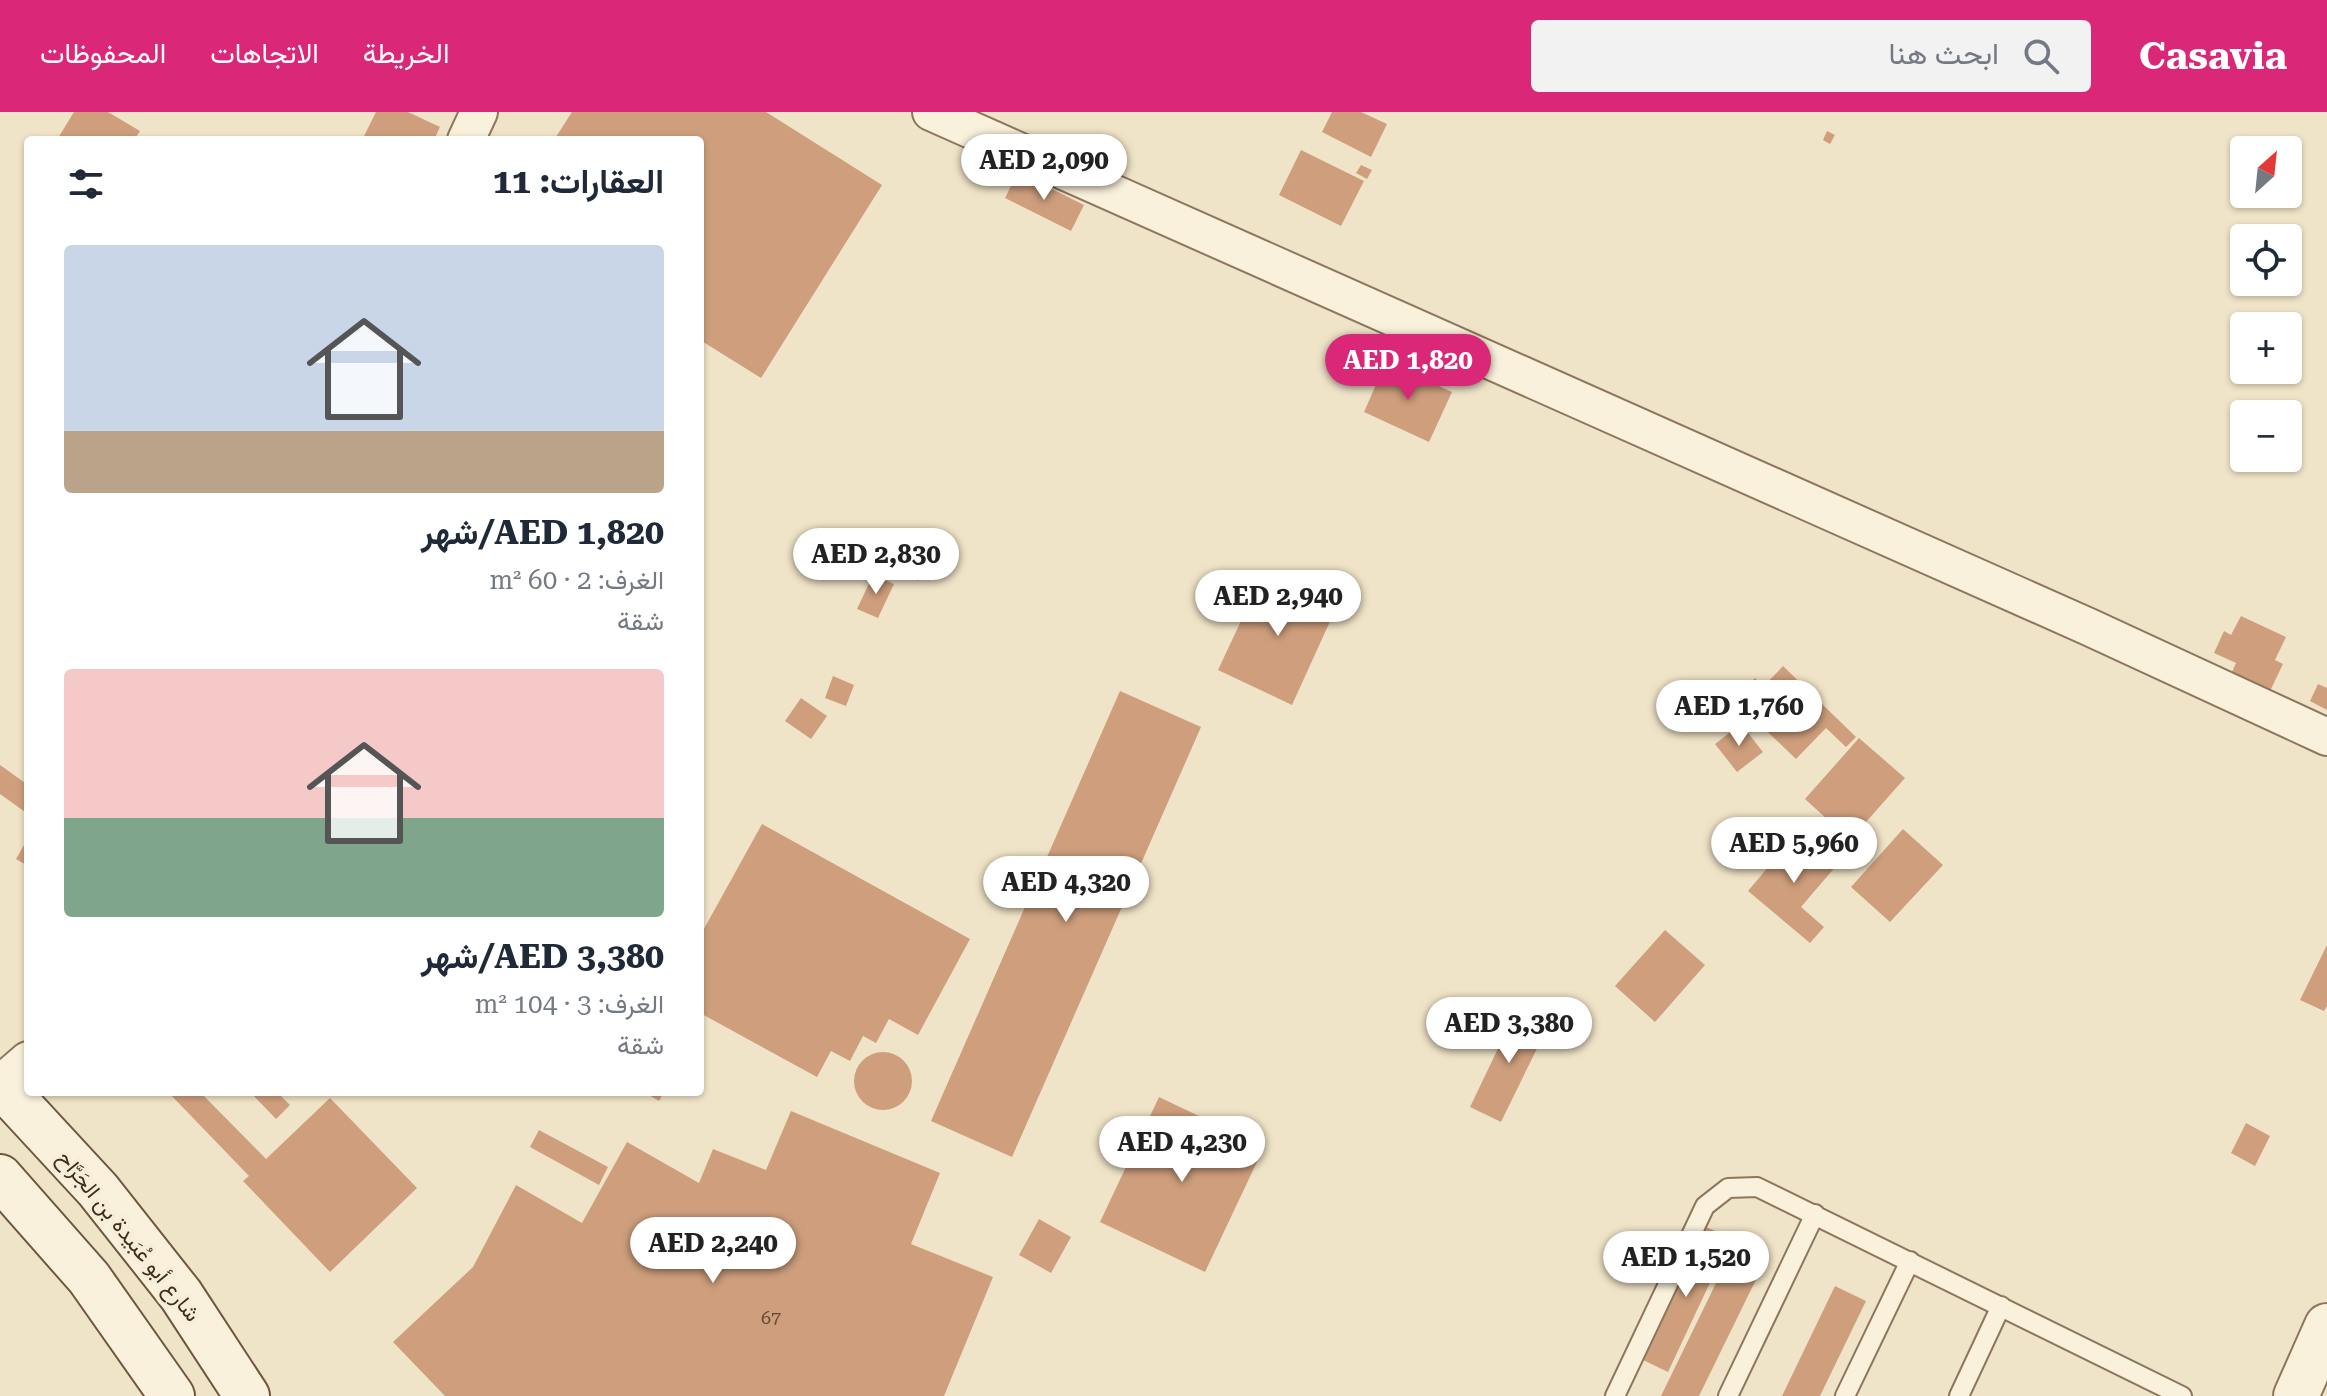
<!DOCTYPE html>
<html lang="ar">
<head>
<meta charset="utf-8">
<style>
	body { margin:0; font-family:"Roboto Serif",Vazirmatn,serif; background:#f2f2f3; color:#1f2937; direction:rtl; height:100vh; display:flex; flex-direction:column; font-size:30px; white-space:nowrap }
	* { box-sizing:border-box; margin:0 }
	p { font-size:26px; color:#747a83 }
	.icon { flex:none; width:44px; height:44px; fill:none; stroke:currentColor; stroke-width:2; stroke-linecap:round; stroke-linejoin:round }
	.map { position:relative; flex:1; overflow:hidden; direction:ltr }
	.panel { position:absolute; left:24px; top:24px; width:680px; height:960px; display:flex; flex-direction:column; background:#fff; border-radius:8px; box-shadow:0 2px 6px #0004; direction:rtl }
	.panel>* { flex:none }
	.needle { width:52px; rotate:27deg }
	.fabs { position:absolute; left:2230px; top:24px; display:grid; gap:16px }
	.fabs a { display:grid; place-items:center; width:72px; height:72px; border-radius:8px; background:#fff; box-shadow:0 2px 6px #0004; font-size:40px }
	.price { position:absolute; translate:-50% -68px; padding:0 18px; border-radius:28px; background:#fff; color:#222; font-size:26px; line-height:52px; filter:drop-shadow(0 2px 4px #0008) }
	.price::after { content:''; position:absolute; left:50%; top:48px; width:24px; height:18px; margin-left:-12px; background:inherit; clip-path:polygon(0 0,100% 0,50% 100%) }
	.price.selected { background:#db2777; color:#fff }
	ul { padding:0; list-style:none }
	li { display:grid; align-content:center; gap:16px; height:424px; padding:0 40px }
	li span { display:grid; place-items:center; height:248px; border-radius:8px; color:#555 }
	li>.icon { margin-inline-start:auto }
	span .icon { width:144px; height:144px; fill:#fffc; stroke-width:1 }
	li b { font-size:34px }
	h2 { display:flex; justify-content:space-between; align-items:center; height:96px; padding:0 40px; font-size:34px }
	header { display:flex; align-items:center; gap:48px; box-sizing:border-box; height:112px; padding:0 40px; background:#db2777; color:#fff }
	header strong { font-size:38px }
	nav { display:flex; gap:44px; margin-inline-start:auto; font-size:28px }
	.search { width:560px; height:72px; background:#f2f2f3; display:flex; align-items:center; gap:20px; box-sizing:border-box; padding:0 28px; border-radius:8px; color:#747a83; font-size:30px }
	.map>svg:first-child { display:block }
	.building { fill:#cf9f7d }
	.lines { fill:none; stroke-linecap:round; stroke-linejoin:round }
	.service-casing { stroke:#8d765c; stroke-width:22 }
	.minor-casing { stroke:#8d765c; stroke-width:40 }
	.tertiary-casing { stroke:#8d765c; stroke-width:48 }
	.secondary-casing { stroke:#6f573f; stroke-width:48 }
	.service { stroke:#faf1dc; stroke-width:18 }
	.minor { stroke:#faf1dc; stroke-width:36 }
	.tertiary { stroke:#faf1dc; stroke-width:44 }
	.secondary { stroke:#faf1dc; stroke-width:44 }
	.labels { text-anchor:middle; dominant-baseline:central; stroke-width:8; stroke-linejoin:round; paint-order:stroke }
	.number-label { font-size:18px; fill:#624a37 }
	.street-label { font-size:22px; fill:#3d2e20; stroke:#f7eed8 }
</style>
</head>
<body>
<header>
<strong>Casavia</strong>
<div class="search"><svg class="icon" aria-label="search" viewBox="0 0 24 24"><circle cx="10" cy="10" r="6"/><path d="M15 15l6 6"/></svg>ابحث هنا</div>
<nav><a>الخريطة</a><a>الاتجاهات</a><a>المحفوظات</a></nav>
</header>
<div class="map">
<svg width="2327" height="1284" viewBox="0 0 2327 1284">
	<rect width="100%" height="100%" fill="#f0e4c8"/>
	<path class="building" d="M74,0H108L140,19L134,28H60L58,26Z
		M376,0H408L440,15L434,28H362Z
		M572,0H766L882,73L761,266L700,228V28H554Z
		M1332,0H1361L1387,12L1371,45L1322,20Z
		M1827,19L1835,23L1830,32L1823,28Z
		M1301,38L1364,69L1341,114L1279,83Z
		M1361,53L1372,58L1367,67L1356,61Z
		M1018,60L1084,93L1071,119L1005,86Z
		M1386,250L1452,280L1429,330L1364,300Z
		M902,429L932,445L918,469L889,453Z
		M1264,460L1337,494L1292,593L1218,558Z
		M873,463L894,472L878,506L857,497Z
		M2241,504L2286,525L2275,548L2283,552L2270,579L2232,560L2236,551L2214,541L2224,519L2231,523Z
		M1783,554L1856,625L1846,635L1826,616L1796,647L1734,588L1755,566L1763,575Z
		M833,564L854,573L846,594L825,586Z
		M2318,572L2327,576V598L2310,589Z
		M1120,579L1201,615L1012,1045L931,1009Z
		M801,586L827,604L811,627L785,609Z
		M1741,612L1763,640L1737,660L1715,632Z
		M1859,626L1905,666L1850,728L1805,687Z
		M0,653L28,673V702L0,682Z
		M762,712L970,827L918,923L889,907L876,931L863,924L850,949L831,939L817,965L700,901V824Z
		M1903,717L1943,753L1890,810L1851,775Z
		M1797,721L1836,754L1801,795L1824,815L1810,831L1748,779Z
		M28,726V754L16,747Z
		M1665,818L1705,853L1655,910L1615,874Z
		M2327,833V894L2324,899L2300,888Z
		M1517,897L1549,912L1501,1010L1470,995Z
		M854 969a29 29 0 1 1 58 0a29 29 0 1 1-58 0Z
		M168,980H200L266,1047L330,986L417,1076L330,1160L243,1069L249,1064Z
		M250,980H277L290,993L276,1007Z
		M644,980H664L659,989Z
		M1159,985L1264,1035L1205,1160L1100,1110Z
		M791,999L940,1061L911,1132L993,1165L944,1284H445L393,1230L473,1155L516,1073L582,1111L627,1030L699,1071L713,1037L766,1058Z
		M2246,1011L2270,1024L2255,1054L2231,1041Z
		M539,1018L608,1055L599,1073L530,1035Z
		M1039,1107L1071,1125L1051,1161L1019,1143Z
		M1704,1114L1731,1126L1668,1260L1641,1247Z
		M1737,1128L1768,1143L1699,1284H1661Z
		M1835,1174L1866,1189L1820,1284H1782Z"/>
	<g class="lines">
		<g class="service-casing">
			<path id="service" d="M1615,1284L1705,1094L1728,1076L1757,1075L2182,1284
				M1728,1284L1815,1102
				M1845,1284L1910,1149
				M1959,1284L2001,1194"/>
		</g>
		<g class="minor-casing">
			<path id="minor" d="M931,0L2089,515L2327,625
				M466,28L479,0
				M0,972L28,948"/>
		</g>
		<g class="tertiary-casing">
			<path id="tertiary" d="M2296,1284L2327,1214"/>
		</g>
		<g class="secondary-casing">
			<path id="secondary" d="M0,972L98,1078L181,1183L247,1284
				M0,1065L89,1166L172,1284"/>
		</g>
		<use href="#service" class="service"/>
		<use href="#minor" class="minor"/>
		<use href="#tertiary" class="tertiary"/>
		<use href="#secondary" class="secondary"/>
	</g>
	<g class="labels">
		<g class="number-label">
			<text x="771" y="1205">67</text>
		</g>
		<g class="street-label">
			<text transform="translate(129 1124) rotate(51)">شارع أبو عُبَيدة بن الجَرَّاح</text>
		</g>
	</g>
</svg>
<div class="fabs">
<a><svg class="needle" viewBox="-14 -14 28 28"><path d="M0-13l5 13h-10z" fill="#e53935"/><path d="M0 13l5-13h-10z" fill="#747a83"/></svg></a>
<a><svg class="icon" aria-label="locate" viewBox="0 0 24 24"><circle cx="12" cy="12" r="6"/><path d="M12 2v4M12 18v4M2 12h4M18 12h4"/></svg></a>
<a>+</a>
<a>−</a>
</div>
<b class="price" style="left:1044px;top:90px">AED 2,090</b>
<b class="price selected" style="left:1408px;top:290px">AED 1,820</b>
<b class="price" style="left:876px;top:484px">AED 2,830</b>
<b class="price" style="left:1278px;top:526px">AED 2,940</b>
<b class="price" style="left:1739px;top:636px">AED 1,760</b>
<b class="price" style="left:1794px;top:773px">AED 5,960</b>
<b class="price" style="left:1066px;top:812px">AED 4,320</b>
<b class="price" style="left:1509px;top:953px">AED 3,380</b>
<b class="price" style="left:1182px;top:1072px">AED 4,230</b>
<b class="price" style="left:713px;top:1173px">AED 2,240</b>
<b class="price" style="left:1686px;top:1187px">AED 1,520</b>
<section class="panel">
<h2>العقارات: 11<svg class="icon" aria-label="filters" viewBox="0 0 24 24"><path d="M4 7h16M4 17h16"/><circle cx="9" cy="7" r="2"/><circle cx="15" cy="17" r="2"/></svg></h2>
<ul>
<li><span style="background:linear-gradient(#c9d6e8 75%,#b9a48a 0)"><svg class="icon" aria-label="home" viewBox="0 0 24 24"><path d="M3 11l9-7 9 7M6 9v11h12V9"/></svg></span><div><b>AED 1,820/شهر</b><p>الغرف: 2 · 60 m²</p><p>شقة</p></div></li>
<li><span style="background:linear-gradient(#f6c9c9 60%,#7fa58c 0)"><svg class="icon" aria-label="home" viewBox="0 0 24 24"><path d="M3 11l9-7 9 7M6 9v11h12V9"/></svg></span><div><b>AED 3,380/شهر</b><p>الغرف: 3 · 104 m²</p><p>شقة</p></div></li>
</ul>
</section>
</div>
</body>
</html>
